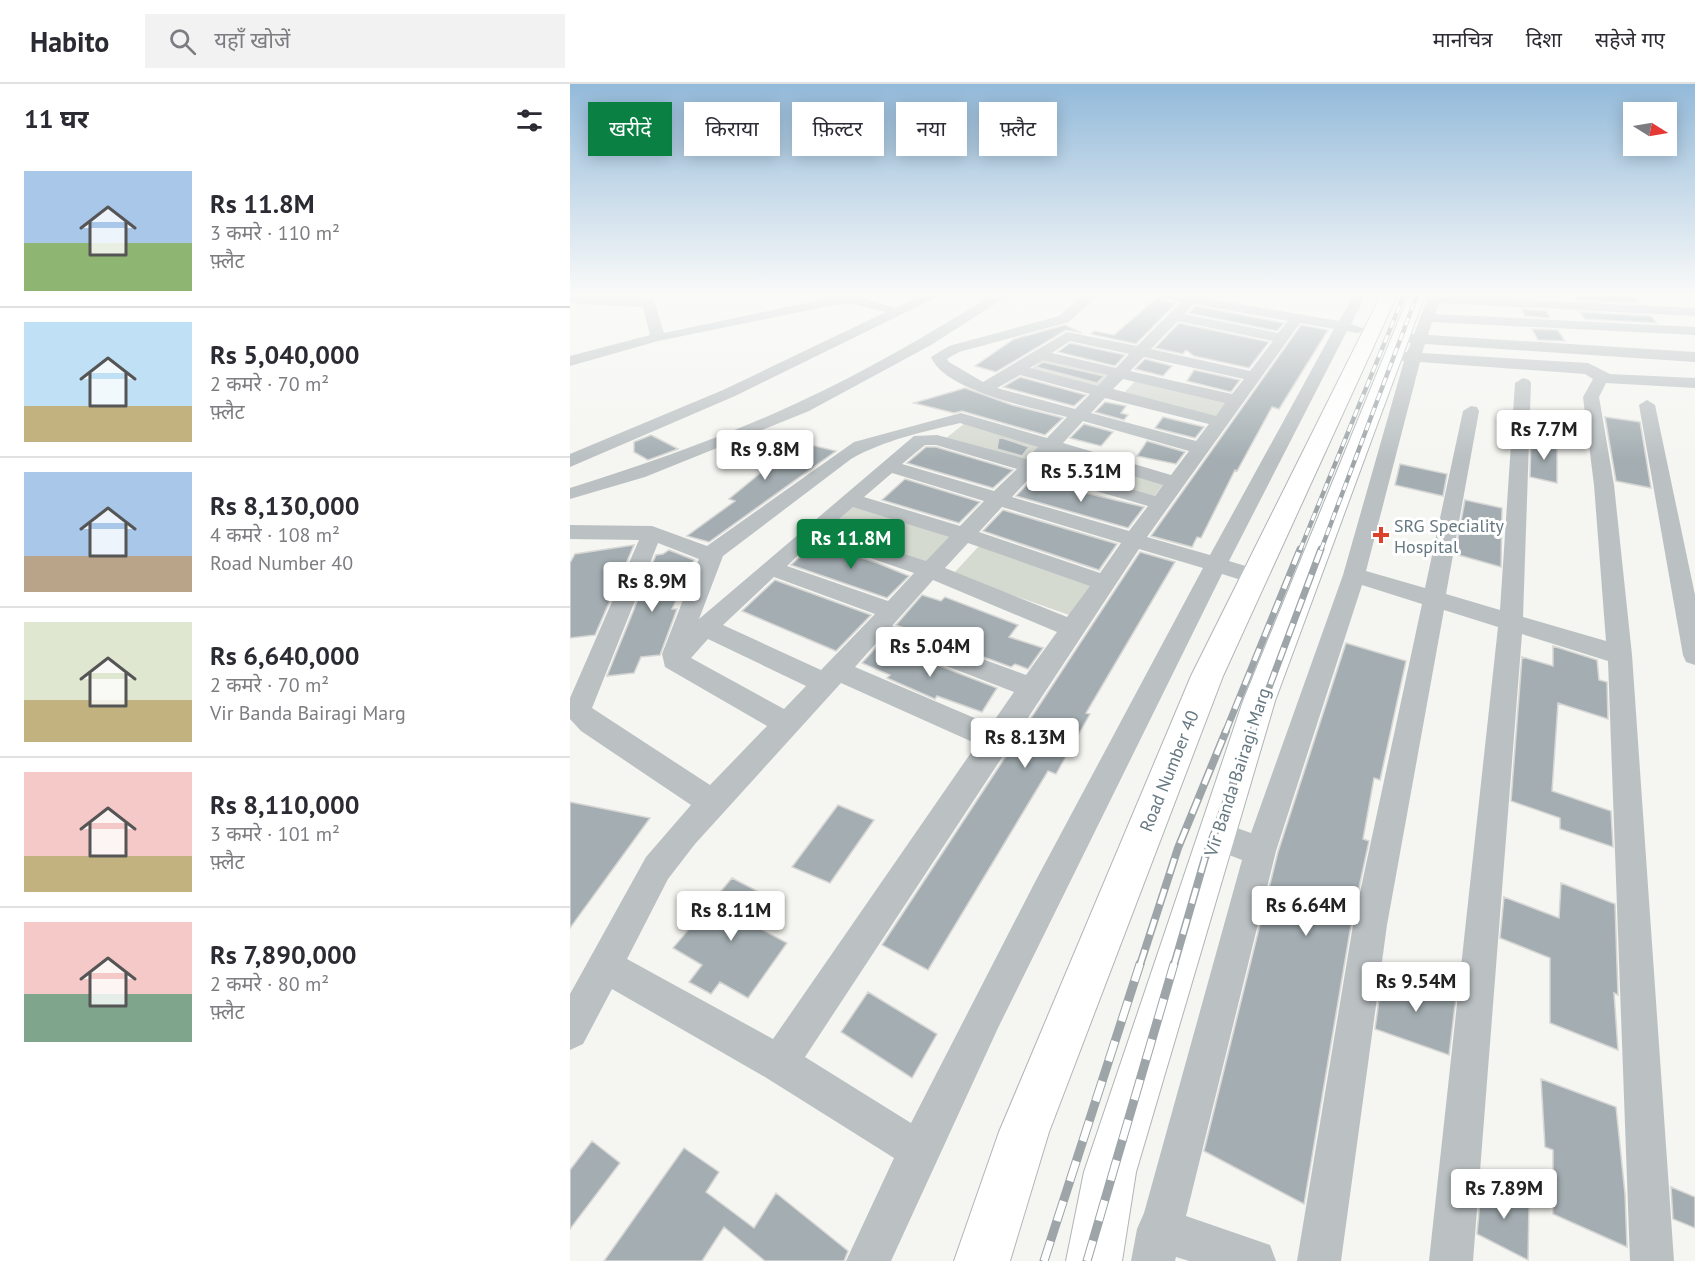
<!DOCTYPE html>
<html lang="hi">
<head>
<meta charset="utf-8">
<style>
	body { margin:0; font-family:"PT Sans","Noto Sans Devanagari",sans-serif; background:#f2f2f3; color:#2b2b33; height:100vh; display:flex; flex-direction:column; font-size:22px; white-space:nowrap }
	* { box-sizing:border-box; margin:0 }
	p { font-size:20px; color:#7c7c81 }
	.icon { flex:none; width:33px; height:33px; fill:none; stroke:currentColor; stroke-width:2; stroke-linecap:round; stroke-linejoin:round }
	.map { position:relative; flex:1; overflow:hidden }
	.side { display:flex; flex-direction:column; background:#fff; width:570px }
	.side>* { flex:none }
	.hud { position:absolute; left:18px; top:18px; width:570px; height:54px; display:flex; gap:12px }
	.needle { width:39px; rotate:101deg }
	.buttons { position:absolute; left:1053px; top:18px; display:grid; gap:12px }
	.buttons a { display:grid; place-items:center; width:54px; height:54px; border-radius:0px; background:#fff; box-shadow:0 3px 15px #0003; font-size:30px }
	.price { position:absolute; translate:-50% -51px; padding:0 14px; border-radius:6px; background:#fff; color:#222; font-size:20px; line-height:39px; filter:drop-shadow(0 2px 3px #0008) }
	.price::after { content:''; position:absolute; left:50%; top:36px; width:18px; height:14px; margin-left:-9px; background:inherit; clip-path:polygon(0 0,100% 0,50% 100%) }
	.price.active { background:#0b8043; color:#fff }
	ul { padding:0; list-style:none }
	li { display:flex; align-items:center; gap:18px; height:150px; padding:0 24px }
	li+li { border-top:2px solid #e1e1e2 }
	li span { display:grid; place-items:center; flex:none; width:168px; height:120px; border-radius:0px; color:#555 }
	li>.icon { margin-inline-start:auto }
	span .icon { width:72px; height:72px; fill:#fffc; stroke-width:1 }
	li b { font-size:26px }
	h2 { display:flex; justify-content:space-between; align-items:center; height:72px; padding:0 24px; font-size:26px }
	.pill { padding:0 21px; border-radius:0px; background:#fff; box-shadow:0 3px 15px #0003; font-size:21px; line-height:54px }
	.pill.active { background:#0b8043; color:#fff }
	header { display:flex; align-items:center; gap:36px; box-sizing:border-box; height:84px; padding:0 30px; background:#fff; border-bottom:2px solid #e1e1e2 }
	header strong { font-size:28px }
	nav { display:flex; gap:33px; margin-inline-start:auto; font-size:21px }
	.search { width:420px; height:54px; background:#f2f2f3; display:flex; align-items:center; gap:15px; box-sizing:border-box; padding:0 21px; border-radius:0px; color:#7c7c81; font-size:22px }
	main { display:flex; flex:1; min-height:0 }
	.map>svg:first-child { display:block }
	.green { fill:#d5dad1 }
	.building { fill:#a4aeb2; stroke:#d6d6d4; stroke-width:1.5 }
	.lines { fill:none; stroke-linecap:round; stroke-linejoin:round }
	.major-casing { stroke:#afb5b8; stroke-width:2 }
	.minor { fill:#bbc1c3; fill-rule:evenodd }
	.major { fill:#fff; fill-rule:evenodd }
	.rail-far3-casing { stroke:#9da5a9; stroke-width:4.5 }
	.rail-far2-casing { stroke:#9da5a9; stroke-width:7 }
	.rail-far1-casing { stroke:#9da5a9; stroke-width:8 }
	.rail-casing { stroke:#9da5a9; stroke-width:9 }
	.rail-far3 { stroke:#fff; stroke-width:3; stroke-dasharray:8; stroke-linecap:butt }
	.rail-far2 { stroke:#fff; stroke-width:4.5; stroke-dasharray:13; stroke-linecap:butt }
	.rail-far1 { stroke:#fff; stroke-width:5; stroke-dasharray:16; stroke-linecap:butt }
	.rail { stroke:#fff; stroke-width:7; stroke-dasharray:21; stroke-linecap:butt }
	.poi-dot { fill:#dc412a; stroke:#fff; stroke-width:2 }
	.labels { text-anchor:middle; dominant-baseline:central; stroke-width:6; stroke-linejoin:round; paint-order:stroke }
	.poi-label { font-size:18px; fill:#657881; stroke:#fff; text-anchor:start }
	.street-label { font-size:18px; fill:#657881; stroke:#fff }
</style>
</head>
<body>
<header>
<strong>Habito</strong>
<div class="search"><svg class="icon" aria-label="search" viewBox="0 0 24 24"><circle cx="10" cy="10" r="6"/><path d="M15 15l6 6"/></svg>यहाँ खोजें</div>
<nav><a>मानचित्र</a><a>दिशा</a><a>सहेजे गए</a></nav>
</header>
<main>
<section class="side">
<h2>11 घर<svg class="icon" aria-label="filters" viewBox="0 0 24 24"><path d="M4 7h16M4 17h16"/><circle cx="9" cy="7" r="2"/><circle cx="15" cy="17" r="2"/></svg></h2>
<ul>
<li><span style="background:linear-gradient(#a9c7e8 60%,#8fb573 0)"><svg class="icon" aria-label="home" viewBox="0 0 24 24"><path d="M3 11l9-7 9 7M6 9v11h12V9"/></svg></span><div><b>Rs 11.8M</b><p>3 कमरे · 110 m²</p><p>फ़्लैट</p></div></li>
<li><span style="background:linear-gradient(#bfe0f5 70%,#c2b280 0)"><svg class="icon" aria-label="home" viewBox="0 0 24 24"><path d="M3 11l9-7 9 7M6 9v11h12V9"/></svg></span><div><b>Rs 5,040,000</b><p>2 कमरे · 70 m²</p><p>फ़्लैट</p></div></li>
<li><span style="background:linear-gradient(#a9c7e8 70%,#b9a48a 0)"><svg class="icon" aria-label="home" viewBox="0 0 24 24"><path d="M3 11l9-7 9 7M6 9v11h12V9"/></svg></span><div><b>Rs 8,130,000</b><p>4 कमरे · 108 m²</p><p>Road Number 40</p></div></li>
<li><span style="background:linear-gradient(#dfe7d0 65%,#c2b280 0)"><svg class="icon" aria-label="home" viewBox="0 0 24 24"><path d="M3 11l9-7 9 7M6 9v11h12V9"/></svg></span><div><b>Rs 6,640,000</b><p>2 कमरे · 70 m²</p><p>Vir Banda Bairagi Marg</p></div></li>
<li><span style="background:linear-gradient(#f6c9c9 70%,#c2b280 0)"><svg class="icon" aria-label="home" viewBox="0 0 24 24"><path d="M3 11l9-7 9 7M6 9v11h12V9"/></svg></span><div><b>Rs 8,110,000</b><p>3 कमरे · 101 m²</p><p>फ़्लैट</p></div></li>
<li><span style="background:linear-gradient(#f6c9c9 60%,#7fa58c 0)"><svg class="icon" aria-label="home" viewBox="0 0 24 24"><path d="M3 11l9-7 9 7M6 9v11h12V9"/></svg></span><div><b>Rs 7,890,000</b><p>2 कमरे · 80 m²</p><p>फ़्लैट</p></div></li>
</ul>
</section>
<div class="map">
<svg width="1125" height="1177" viewBox="0 0 1125 1177">
	<rect width="100%" height="100%" fill="#f5f5f1"/>
	<path class="green" d="M475,273L548,290L533,305L459,287Z
		M566,296L658,317L646,333L552,311Z
		M395,339L475,361L458,378L375,355Z
		M494,368L595,398L583,414L477,385Z
		M284,421L385,455L359,481L255,445Z
		M409,462L524,501L502,532L383,490Z"/>
	<path class="building" d="M1002,211H1062L1070,219L1006,216Z
		M588,213L591,216L606,219L566,260L521,250L524,247L544,251Z
		M625,222L714,239L707,247L619,229Z
		M952,225L976,227L980,234L955,232Z
		M1010,228L1081,232L1087,239L1015,235Z
		M609,239L699,258L679,284L624,272L616,266L613,270L585,264Z
		M495,241L512,249L496,246L426,288L405,282L444,255Z
		M731,241L758,246L709,325L702,323L667,387L665,386L631,454L627,453L622,463L581,452Z
		M962,245L988,246L995,257L968,256Z
		M500,259L555,271L545,282L488,268Z
		M575,275L602,282L593,292L565,285Z
		M473,278L534,292L527,299L466,283Z
		M624,286L670,296L661,308L617,297Z
		M450,293L516,311L504,322L433,303Z
		M395,304L442,321L493,334L475,351L392,327L384,329L344,319Z
		M535,318L556,322L551,329L558,331L554,336L525,328Z
		M593,333L634,343L625,354L585,344Z
		M1035,333L1070,338L1081,404L1046,397Z
		M514,340L543,348L531,362L500,354Z
		M81,351L108,365L78,376L64,368V358Z
		M205,351L233,362L237,360L266,367L139,458L117,452L165,417L159,415L199,382L172,371Z
		M429,353L459,363L452,372L427,365Z
		M961,355L987,361V399L960,393Z
		M577,357L615,368L606,380L567,372Z
		M356,363H366L443,386L423,404L337,379Z
		M830,380L877,390L873,412L825,401Z
		M465,392L481,396L478,400L574,423L558,444L446,412Z
		M335,395L410,418L389,439L312,416Z
		M895,416L932,424L931,483L885,470Z
		M433,426L547,460L529,486L413,447Z
		M246,458L307,479L339,492L317,514L221,481Z
		M64,461L25,551L0,554V479L5,470Z
		M99,466L124,476L102,525H107L90,571L71,573L64,589L37,592L86,471L93,470Z
		M570,468L605,478L516,629L520,630L486,690L478,687L358,886L312,861Z
		M205,496L301,531L266,567L172,527Z
		M352,511L371,517L375,513L448,541L439,553L473,564L458,585L445,580L441,583L326,541Z
		M310,559L427,604L412,628L367,612L365,615L317,594L320,591L292,579Z
		M776,559L836,577L810,696L804,694L793,755L799,757L781,841L734,1120L634,1067L708,768Z
		M983,562L1027,576L1029,596L1037,598L1038,635L988,619L982,707L1041,727L1043,763L990,745V734L941,717L952,573L983,582Z
		M0,718L80,734L0,844Z
		M268,721L304,736L260,799L222,783Z
		M162,794L189,808L178,822L200,833L191,845L217,859L178,914L150,898L141,910L119,898L132,881L103,864Z
		M991,799L1045,820L1048,911L1044,909L1048,966L980,939V874L930,854L934,813L989,834Z
		M813,888L886,913L879,971L805,945Z
		M298,908L367,950L342,994L271,948Z
		M971,995L1046,1023L1055,1110L1057,1163L983,1130V1066L975,1063Z
		M22,1057L50,1079L0,1145V1086Z
		M114,1064L149,1088L136,1108L184,1144L206,1109L278,1167L274,1177H195L154,1143L132,1177H34Z
		M912,1096L959,1119L958,1176L907,1150Z
		M1101,1103L1125,1113V1144L1103,1135Z"/>
	<g class="lines">
		<g class="major-casing">
			<path id="major" d="M811,211H827L653,592L479,1048L440,1177H384L429,1048L621,592Z
				M839,211H855L705,617L566,1088L552,1177H496L514,1088L673,617Z"/>
		</g>
		<path class="minor" d="M0,211L60,213L84,217L94,249L264,213L284,212L325,224L354,211H371L165,312L0,383V370L153,306L316,228L284,220L264,221L88,257L0,282V272L80,251L73,223L10,220L0,218Z
			M423,211H439L361,261L239,327L75,393L0,415V404C76,380 154,353 227,319C295,288 360,249 423,211Z
			M513,211H528L499,238L389,268L377,275L379,278L413,298L497,248L567,262L611,218L591,214L590,211H617L769,237L784,211H796L781,240L795,245L788,249L777,247L659,477L692,487L695,492L692,497L684,500L652,490L428,944L321,1177H276L324,1074L195,993L42,905L13,960L0,966V910L76,773L121,721L11,647L0,635V614L69,456L0,455V441L82,442L137,462L284,358L391,329L477,354L497,333C464,324 374,307 361,273L379,262L489,232ZM624,220L718,237L708,249L614,230ZM608,237L703,257L680,287L581,265ZM730,239L764,245L640,471L577,453ZM500,257L559,270L546,284L482,269ZM574,273L674,295L662,310L560,287ZM473,276L538,291L528,302L460,284ZM450,291L520,310L505,325L427,304ZM553,295L655,319L646,332L543,305ZM535,314L639,340L626,357L521,329ZM513,337L619,367L601,391L493,359ZM390,339L468,363L456,375L367,351L344,352L129,535L153,472L281,375C314,356 353,348 390,339ZM355,361H366L447,385L424,407L332,380ZM484,368L593,401L585,412L473,380ZM322,389L414,417L390,442L294,413ZM464,389L578,422L559,447L442,413ZM283,423L379,453L356,477L257,445ZM432,423L551,459L530,489L409,448ZM245,455L344,489L318,517L217,482ZM88,459L129,475L92,570L95,583L197,642L140,701L22,624ZM398,459L520,502L497,533L375,484ZM569,465L633,484L465,798L341,1039L235,973ZM204,493L305,530L251,586L153,541ZM363,496L487,548L456,591L322,542ZM138,555L236,602L214,625L121,574ZM309,556L444,608L421,641L285,583ZM271,599L407,660L203,955L57,875L98,795L125,760Z
			M859,211L1125,224V232L869,219L865,230L1125,243V251L862,238L858,251L1125,268V278L855,260L852,269L1018,279L1040,290L1125,294V304L1036,299L1029,313L1044,401L1062,571L1104,1177H1060L1038,577L952,550L903,1177H859L928,543L874,526L817,841L771,1177H727L783,841L852,520L792,501L706,767L616,1132L700,1161L706,1177H619L606,1173L605,1177H561L567,1145L574,1129L672,776L636,762L632,752L636,742L647,737L681,749L773,491L834,277L821,275L818,272L826,267L837,268L841,259L830,257L828,254L835,250H844ZM850,278L1015,290L1023,295L1013,313L1024,401L1036,557L953,533L961,299L959,296L953,294L945,299L930,526L876,510L909,327L907,323L901,322L893,327L855,504L796,487Z
			M1077,316L1085,321L1125,511V581L1116,578L1113,571L1069,321Z"/>
		<use href="#major" class="major"/>
		<g class="rail-far3-casing">
			<path id="rail-far3" d="M730,466L834,211
				M751,466L847,211"/>
		</g>
		<g class="rail-far2-casing">
			<path id="rail-far2" d="M655,649L730,465
				M682,649L751,465"/>
		</g>
		<g class="rail-far1-casing">
			<path id="rail-far1" d="M570,881L608,764L656,647
				M604,881L635,774L683,647"/>
		</g>
		<g class="rail-casing">
			<path id="rail" d="M474,1177L570,880
				M517,1177L604,880"/>
		</g>
		<use href="#rail-far3" class="rail-far3"/>
		<use href="#rail-far2" class="rail-far2"/>
		<use href="#rail-far1" class="rail-far1"/>
		<use href="#rail" class="rail"/>
	</g>
	<linearGradient id="sky" x2="0" y2="1"><stop stop-color="#93bada"/><stop offset="0.56" stop-color="#fafaf9"/><stop offset="1" stop-color="#fafaf9" stop-opacity="0"/></linearGradient>
	<rect width="1125" height="375" fill="url(#sky)"/>
	<path class="poi-dot" d="M808 442h6v6h6v6h-6v6h-6v-6h-6v-6h6z"/>
	<g class="labels">
		<g class="poi-label">
			<text x="824" y="441">SRG Speciality<tspan x="824" dy="21">Hospital</tspan></text>
		</g>
		<g class="street-label">
			<text transform="translate(599 687) rotate(-68)">Road Number 40</text>
			<text transform="translate(667 688) rotate(-72)">Vir Banda Bairagi Marg</text>
		</g>
	</g>
</svg>
<div class="buttons">
<a><svg class="needle" viewBox="-14 -14 28 28"><path d="M0-13l5 13h-10z" fill="#e53935"/><path d="M0 13l5-13h-10z" fill="#7c7c81"/></svg></a>
</div>
<b class="price" style="left:974px;top:377px">Rs 7.7M</b>
<b class="price" style="left:195px;top:397px">Rs 9.8M</b>
<b class="price" style="left:511px;top:419px">Rs 5.31M</b>
<b class="price active" style="left:281px;top:486px">Rs 11.8M</b>
<b class="price" style="left:82px;top:529px">Rs 8.9M</b>
<b class="price" style="left:360px;top:594px">Rs 5.04M</b>
<b class="price" style="left:455px;top:685px">Rs 8.13M</b>
<b class="price" style="left:736px;top:853px">Rs 6.64M</b>
<b class="price" style="left:161px;top:858px">Rs 8.11M</b>
<b class="price" style="left:846px;top:929px">Rs 9.54M</b>
<b class="price" style="left:934px;top:1136px">Rs 7.89M</b>
<div class="hud">
<a class="pill active">खरीदें</a>
<a class="pill">किराया</a>
<a class="pill">फ़िल्टर</a>
<a class="pill">नया</a>
<a class="pill">फ़्लैट</a>
</div>
</div>
</main>
</body>
</html>
